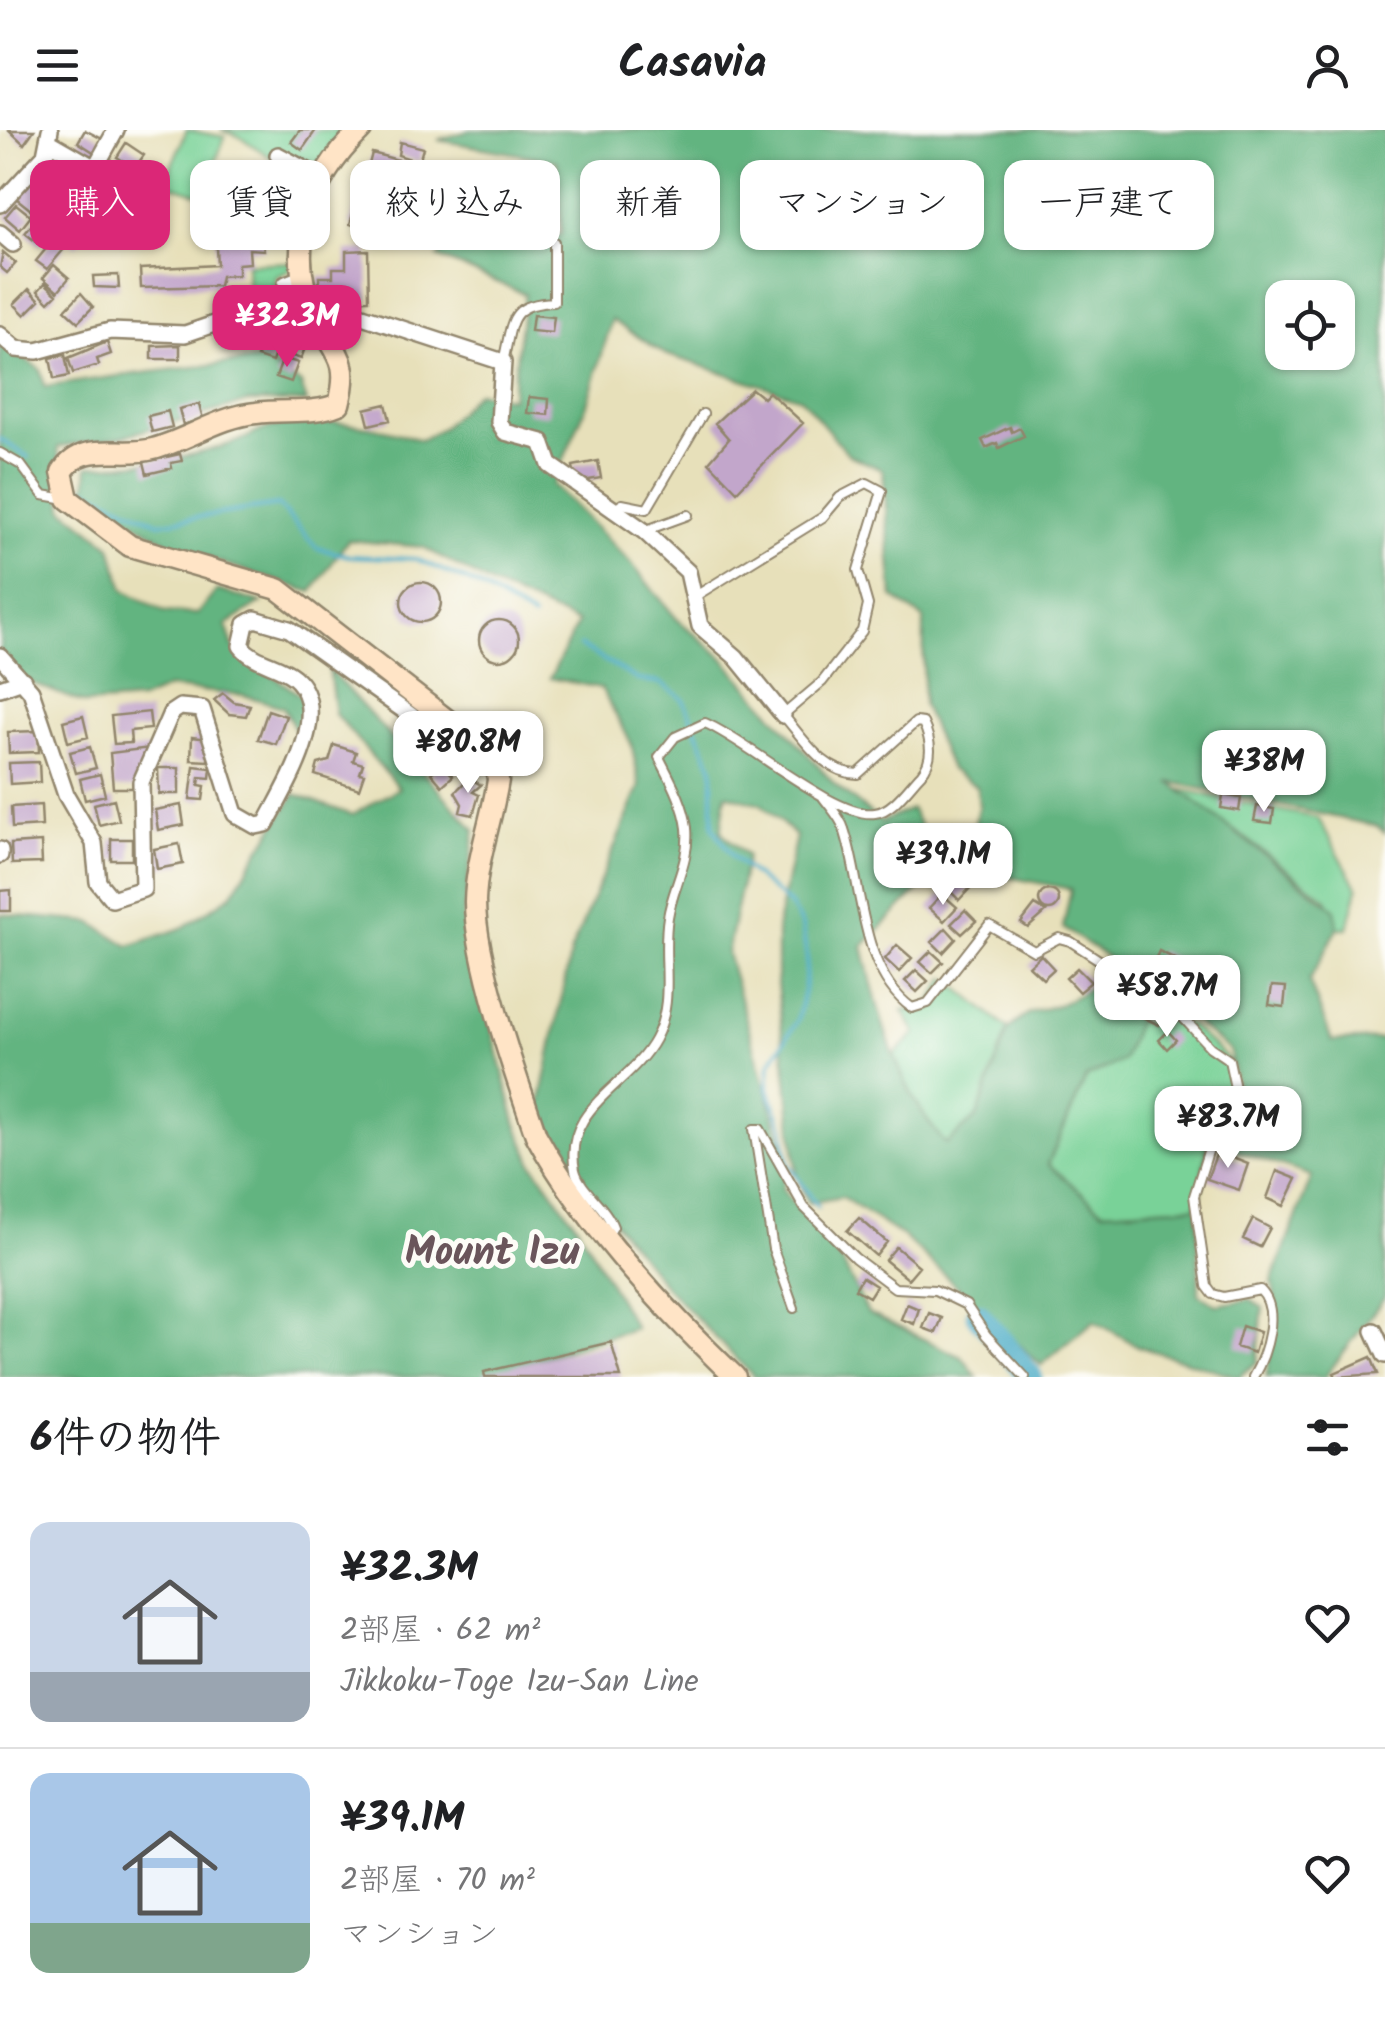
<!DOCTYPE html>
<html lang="ja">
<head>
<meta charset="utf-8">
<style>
	body { margin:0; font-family:Kalam,"Klee One",sans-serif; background:#f2f2f2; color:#202124; height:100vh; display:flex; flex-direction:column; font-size:38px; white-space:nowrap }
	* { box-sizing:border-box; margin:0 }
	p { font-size:32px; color:#757577 }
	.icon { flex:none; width:55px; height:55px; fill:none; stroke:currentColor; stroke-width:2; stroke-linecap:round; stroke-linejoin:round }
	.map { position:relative; height:1247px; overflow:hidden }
	.drawer { display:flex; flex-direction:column; background:#fff; flex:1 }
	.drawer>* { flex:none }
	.top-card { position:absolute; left:30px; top:30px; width:1325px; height:90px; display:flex; gap:20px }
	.tools { position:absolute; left:1265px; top:150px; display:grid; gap:20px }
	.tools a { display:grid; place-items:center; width:90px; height:90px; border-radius:20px; background:#fff; box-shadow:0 2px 8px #0004; font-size:50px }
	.price { position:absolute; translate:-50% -85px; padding:0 22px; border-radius:20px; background:#fff; color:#222; font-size:32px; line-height:65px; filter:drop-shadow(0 2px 5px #0008) }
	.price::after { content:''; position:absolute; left:50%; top:60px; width:30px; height:22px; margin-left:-15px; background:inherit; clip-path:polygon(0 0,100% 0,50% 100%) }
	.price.active { background:#db2777; color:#fff }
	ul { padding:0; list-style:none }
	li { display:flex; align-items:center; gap:30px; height:250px; padding:0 30px }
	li+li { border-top:2px solid #e0e0e0 }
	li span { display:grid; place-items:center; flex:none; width:280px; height:200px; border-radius:20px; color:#555 }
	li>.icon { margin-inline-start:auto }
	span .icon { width:120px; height:120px; fill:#fffc; stroke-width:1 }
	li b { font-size:42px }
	h2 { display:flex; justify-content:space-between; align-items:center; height:120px; padding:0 30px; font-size:42px }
	.pill { padding:0 35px; border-radius:20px; background:#fff; box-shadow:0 2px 8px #0004; font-size:35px; line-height:90px }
	.pill.active { background:#db2777; color:#fff }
	header { display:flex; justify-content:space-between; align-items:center; height:130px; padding:0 30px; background:#fff; font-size:45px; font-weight:800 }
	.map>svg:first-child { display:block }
	.green { fill:#79d298; stroke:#5a7e5b; stroke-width:2.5 }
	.forest { fill:#62b480; stroke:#4e6f4f; stroke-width:2.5; fill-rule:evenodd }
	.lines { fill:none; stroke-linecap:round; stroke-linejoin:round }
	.stream { stroke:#47aac6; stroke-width:4 }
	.river { stroke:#47aac6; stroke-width:25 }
	.building { fill:#c2a6cb }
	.lane-casing { stroke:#91856c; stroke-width:12 }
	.street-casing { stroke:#91856c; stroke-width:20 }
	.secondary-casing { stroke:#91856c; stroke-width:25 }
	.lane { stroke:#fff; stroke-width:8 }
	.street { stroke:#fff; stroke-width:15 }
	.secondary { stroke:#ffe4c6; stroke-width:20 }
	.labels { text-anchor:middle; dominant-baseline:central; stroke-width:10; stroke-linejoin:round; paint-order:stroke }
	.quarter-label { font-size:40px; font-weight:bold; fill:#6a555b; stroke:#fdfcf7 }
</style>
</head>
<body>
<header><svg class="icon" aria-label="menu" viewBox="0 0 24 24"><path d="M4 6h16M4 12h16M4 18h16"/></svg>Casavia<svg class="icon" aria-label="person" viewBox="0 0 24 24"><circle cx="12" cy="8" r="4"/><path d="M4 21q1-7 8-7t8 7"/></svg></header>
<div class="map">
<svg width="1385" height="1247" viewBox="0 0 1385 1247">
	<rect width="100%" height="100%" fill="#fdfcf7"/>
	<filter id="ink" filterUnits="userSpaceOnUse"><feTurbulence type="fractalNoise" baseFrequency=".01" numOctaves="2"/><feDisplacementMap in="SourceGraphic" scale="20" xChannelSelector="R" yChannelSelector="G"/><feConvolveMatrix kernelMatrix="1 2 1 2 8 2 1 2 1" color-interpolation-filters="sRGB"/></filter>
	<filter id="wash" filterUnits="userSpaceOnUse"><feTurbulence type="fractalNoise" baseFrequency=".0048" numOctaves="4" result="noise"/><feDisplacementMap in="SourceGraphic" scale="40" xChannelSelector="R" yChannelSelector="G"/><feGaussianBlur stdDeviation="2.25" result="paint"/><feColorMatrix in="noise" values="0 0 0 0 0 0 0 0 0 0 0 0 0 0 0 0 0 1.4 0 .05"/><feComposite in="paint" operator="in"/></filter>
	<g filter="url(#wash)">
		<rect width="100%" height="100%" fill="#e7e0ba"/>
		<path class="green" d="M187,0L225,7L203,65L164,53Z
			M221,0H344L308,52L240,7Z
			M293,132L294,138L275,147L278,177L248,178L247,134Z
			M1178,659L1318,688L1358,758L1348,798H1338L1327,769Z
			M946,848L1008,899L977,987L945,1015L913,971L894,925L916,903L903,881L928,876Z
			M1170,885L1191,896L1229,930L1231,964L1208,1010L1197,1076L1103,1081L1048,1034L1086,948L1124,926L1137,890L1162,898Z"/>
		<path class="forest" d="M471,0H1385V703L1377,696L1170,652L1335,779L1338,798L1309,851L1332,911L1385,909V1167L1325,1247H1266L1277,1182L1272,1151L1312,1046L1219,1015L1239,971L1230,921L1150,856L1123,930L1086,948L1048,1034L1103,1081L1196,1076L1212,1009L1198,1080L1199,1164L1217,1175L1251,1169L1263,1178L1257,1232L1239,1247L1140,1217L1094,1191L1041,1235L905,1108L842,1067L808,1073L797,1048L777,854V796L796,706L761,674L726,664L721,702L747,726L727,823L788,1034L782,1059L843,1134L868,1183L962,1227L977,1247H754L665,1156L591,1063L560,1023L539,980L571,821L640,656L631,613L601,558L550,548L578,493L494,456L423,417L348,410L312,462L179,419L86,363L88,336C135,335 188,329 233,313C247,309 261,298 276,296C324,287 375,295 421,310L442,298L477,262L511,268L525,164L438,127L466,90L539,112L561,103L557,31L438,10ZM1282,168H1338V222H1282ZM612,190L665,224L801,268L849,325L883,340L893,467L924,489L923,575L950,639L977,657L979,675L965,739L1071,759L1063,798L1145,852L1118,842L1061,874L1029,883L1008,899L977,987L946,1014C897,958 879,887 863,816L942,736L911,679L881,692L836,656L721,526L677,489L631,433L553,355L587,274Z
			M0,213L40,239L45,257C117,244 190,238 262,229L301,254L307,272H249L120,307L58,317L64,379L111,416L124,460L165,482L198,484L217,460L261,473L226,495L233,517L311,573L297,602L283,577L243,565L168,558L141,570L86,574L0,541Z
			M329,539L475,700L463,789L516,992L533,1034L578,1097L635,1198L482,1247H0V784L91,792L129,816L182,798L231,765L295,664L352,685L399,658L335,584Z"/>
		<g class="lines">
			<path class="stream" d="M0,309L28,327
				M84,358L159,393L278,375L317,418L349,426L416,429L477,455L533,488
				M580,516L638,550L661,553L683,569L713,638V697L733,727L790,775L802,796L807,829L804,861L797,891L770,934L768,958L783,997L788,1034L818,1077"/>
			<path class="river" d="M978,1185L1030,1246"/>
		</g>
		<g id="blocks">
			<path class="building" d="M9,0H34L24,14Z
				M85,0L104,10L95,23L78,12Z
				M300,0H316L302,20L291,12Z
				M400,12L423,18L419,32L398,25Z
				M126,13L144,25L135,38L117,27Z
				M372,23L420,36L416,51L368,38Z
				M278,25L292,37L278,54L263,41Z
				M117,35L134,46L126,59L108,48Z
				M87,40L103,54L93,66L77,52Z
				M359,40L381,45L377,57L356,52Z
				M32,50L46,63L31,80L16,68Z
				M108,60L124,74L113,86L97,72Z
				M359,64L375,69L366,99L350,94Z
				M49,65L64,77L49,95L34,83Z
				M16,74L31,86L20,100L5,87Z
				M267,77L270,101L262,104L264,120L249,119L250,133L238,134V145L221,146L219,156L141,158L140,139L217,135L215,101L237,100L238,80Z
				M66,80L76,90L63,103L53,93Z
				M36,90L51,102L40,115L25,103Z
				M79,93L89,103L76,116L66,106Z
				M54,109L65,118L47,139L36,131Z
				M368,120L369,170L320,171L319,147H333V138H346V121Z
				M3,122L16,133L7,143L0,137Z
				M54,135L69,148L58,161L43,148Z
				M118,145L119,158L94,157L93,146Z
				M45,153L57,164L49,172L38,161Z
				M29,159L40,170L25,185L14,174Z
				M81,163L93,177L78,192L65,180Z
				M533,185L554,187L552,203L531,201Z
				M293,204L308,209L301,229L286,224Z
				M264,208L279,213L272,232L257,227Z
				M107,212L111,224L97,229L99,235L73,243L68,228Z
				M180,215V229H152V216Z
				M65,225L69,246L54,249L50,228Z
				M283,228L298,233L291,252L276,247Z
				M752,259L763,268L769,262L803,293L737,361L709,332L729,309L715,293Z
				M529,267L549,269L548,285L527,283Z
				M199,274L203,289L183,295L179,279Z
				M386,274L390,290L369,295L365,279Z
				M168,281L172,297L152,302L148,286Z
				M1010,297L1012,302L1020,298L1024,306L999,318L997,313L986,318L982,310Z
				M180,324L182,331L171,333L172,338L147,344L144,332Z
				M598,331L601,348L576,352L573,336Z
				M401 472a20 20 0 1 1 40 0a20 20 0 1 1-40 0Z
				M479 510a20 20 0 1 1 40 0a20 20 0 1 1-40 0Z
				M223,563L234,572L250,575L246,586L229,584L214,570Z
				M268,580L286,586L276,614L258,609Z
				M149,582L151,599L130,601L131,613L114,614L111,586Z
				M83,586L88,607L68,612L63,591Z
				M38,601L39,622L9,623L8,602Z
				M192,607L209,609L208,631L191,630Z
				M334,615L356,622L353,631L363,634L360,643L364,644L359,659L315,645L318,634L329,631Z
				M427,615L439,629L427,640L415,625Z
				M90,617L96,638L76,643L70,622Z
				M150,618L138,658H113L110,623Z
				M39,632L40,652L10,654L9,633Z
				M442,633L453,646L442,656L431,643Z
				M194,636L211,638L210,648L200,647L199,655L205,656L203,670L190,669Z
				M158,638H179V664H159Z
				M100,644L105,665L85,670L80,649Z
				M469,648L481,655L473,662L479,665L473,685L460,682L462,674L455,662Z
				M1223,665L1241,668L1239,681L1221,678Z
				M114,669L119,690L99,695L94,674Z
				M41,675L42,696L12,698L11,677Z
				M181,675L184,695L158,700L155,680Z
				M1257,676L1274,679L1272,693L1254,691Z
				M111,709H132V730H111Z
				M41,712L42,733L12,734L11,714Z
				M179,714L183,734L157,739L154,719Z
				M957,743L972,756L959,770L945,756Z
				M11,760V781H0V761Z
				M1039 770a10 10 0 1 1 20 0a10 10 0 1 1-20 0Z
				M942,764L957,777L944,791L929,778Z
				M1035,775L1046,782L1028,798L1021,793Z
				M965,780L976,791L962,804L951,794Z
				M946,798L956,809L943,823L932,812Z
				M897,815L912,828L899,842L885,829Z
				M931,821L943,832L932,843L920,832Z
				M1159,821L1178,830L1169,850L1150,841Z
				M1041,825L1054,839L1043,849L1029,836Z
				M1077,838L1091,852L1079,862L1066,848Z
				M916,840L928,851L917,862L905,851Z
				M1272,856L1286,857L1284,877L1269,875Z
				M1146,872L1165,880L1159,895L1140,886Z
				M1168,901L1176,910L1167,919L1159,910Z
				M1217,1022L1248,1034L1239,1060L1207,1049Z
				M1277,1041L1297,1049L1284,1076L1267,1068Z
				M859,1088L887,1112L876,1126L847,1101Z
				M1253,1089L1270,1098L1260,1117L1243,1109Z
				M896,1117L919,1136L908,1149L885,1130Z
				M862,1147L876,1156L869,1167L855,1159Z
				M907,1174L919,1179L914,1194L901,1189Z
				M929,1183L942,1188L936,1203L923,1198Z
				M1242,1196L1260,1202L1254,1223L1236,1217Z
				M611,1212L621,1247H485L484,1242Z
				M1371,1227L1378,1244L1336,1247L1334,1243Z"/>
		</g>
	</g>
	<g filter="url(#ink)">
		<use href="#blocks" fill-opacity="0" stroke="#91856c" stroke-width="2.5"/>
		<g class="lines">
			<g class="lane-casing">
				<path id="lane" d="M37,37L74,71
					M469,75L512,89L554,112V172C507,174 513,192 503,232
					M0,323L21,335L43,365L66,369
					M613,381L622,374L647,379L703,284
					M644,401L688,385
					M823,667C830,677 841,688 844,699C863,755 859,840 912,878L928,873L989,795L1034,821L1059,808L1070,811L1175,879L1210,917L1229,930L1236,963L1212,1009L1194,1066L1207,1156L1213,1164L1224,1167L1260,1160C1281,1180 1266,1225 1253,1247
					M608,1105L613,1097C606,1076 580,1061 575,1040C562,977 630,956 655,909C676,870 661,828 668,787C673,756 690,732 687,698C684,673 670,649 659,627L675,607L705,593C745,609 836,689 875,683C893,681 909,656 921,644C934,629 931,610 923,593L916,592L858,644C823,643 804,609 783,585L822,552L862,501L868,475L858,440L882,361L867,353L840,367L823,387L694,467
					M794,1178L773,1119L754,999H760L804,1077L855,1128L895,1158L935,1160L966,1175L986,1205L1025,1247"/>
			</g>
			<g class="street-casing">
				<path id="street" d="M48,11L95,38L116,0
					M278,25L323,49
					M0,74L45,25L50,0
					M0,103L13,114
					M316,188L332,179L344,180L503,232L499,292L505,302L542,312L550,335L644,401L688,442L700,496L736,527L783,585
					M0,205L16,219L37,221L110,201L185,204L220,192L287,191L286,154L304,147
					M0,526L31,561L66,665L94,713L98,752L112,769L143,759L141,652L171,583L180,577L202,579L235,684L256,696L266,694C285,657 334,581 294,547C278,534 254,533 241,516L246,494L255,489L289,499L447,611L465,618H483
					M0,558L23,550
					M0,720V725
					M1374,1201L1385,1225"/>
			</g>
			<g class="secondary-casing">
				<path id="secondary" d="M361,0C310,49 281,122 317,189C336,225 351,229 339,274C312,285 285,279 256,283C221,286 187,310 153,319C121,328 83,309 62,342L68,369L130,416L278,459L483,618L496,635L498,650C492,690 476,730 475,772C475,830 516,947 536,1005C582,1090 665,1180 735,1247"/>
			</g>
			<use href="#lane" class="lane"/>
			<use href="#street" class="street"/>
			<use href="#secondary" class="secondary"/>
		</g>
	</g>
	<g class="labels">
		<g class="quarter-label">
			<text x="492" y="1123">Mount Izu</text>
		</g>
	</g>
</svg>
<div class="tools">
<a><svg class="icon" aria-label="locate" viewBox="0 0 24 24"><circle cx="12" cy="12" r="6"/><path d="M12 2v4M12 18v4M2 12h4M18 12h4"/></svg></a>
</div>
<b class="price active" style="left:287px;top:240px">¥32.3M</b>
<b class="price" style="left:468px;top:666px">¥80.8M</b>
<b class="price" style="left:1264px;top:685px">¥38M</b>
<b class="price" style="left:943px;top:778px">¥39.1M</b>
<b class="price" style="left:1167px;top:910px">¥58.7M</b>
<b class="price" style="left:1228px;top:1041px">¥83.7M</b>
<div class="top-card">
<a class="pill active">購入</a>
<a class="pill">賃貸</a>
<a class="pill">絞り込み</a>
<a class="pill">新着</a>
<a class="pill">マンション</a>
<a class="pill">一戸建て</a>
</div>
</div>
<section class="drawer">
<h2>6件の物件<svg class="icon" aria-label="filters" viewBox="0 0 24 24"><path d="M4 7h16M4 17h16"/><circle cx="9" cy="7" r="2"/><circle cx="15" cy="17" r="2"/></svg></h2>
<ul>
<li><span style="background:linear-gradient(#c9d6e8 75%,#9aa5b1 0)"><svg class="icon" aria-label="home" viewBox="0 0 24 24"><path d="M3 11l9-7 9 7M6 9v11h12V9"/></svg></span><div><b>¥32.3M</b><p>2部屋 · 62 m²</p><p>Jikkoku-Toge Izu-San Line</p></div><svg class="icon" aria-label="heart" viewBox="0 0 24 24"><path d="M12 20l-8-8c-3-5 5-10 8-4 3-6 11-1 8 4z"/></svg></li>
<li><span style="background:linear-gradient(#a9c7e8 75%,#7fa58c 0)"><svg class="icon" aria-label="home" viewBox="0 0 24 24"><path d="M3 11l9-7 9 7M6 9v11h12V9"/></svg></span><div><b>¥39.1M</b><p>2部屋 · 70 m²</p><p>マンション</p></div><svg class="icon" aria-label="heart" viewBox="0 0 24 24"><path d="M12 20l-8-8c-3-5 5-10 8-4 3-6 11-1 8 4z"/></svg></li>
</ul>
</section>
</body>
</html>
